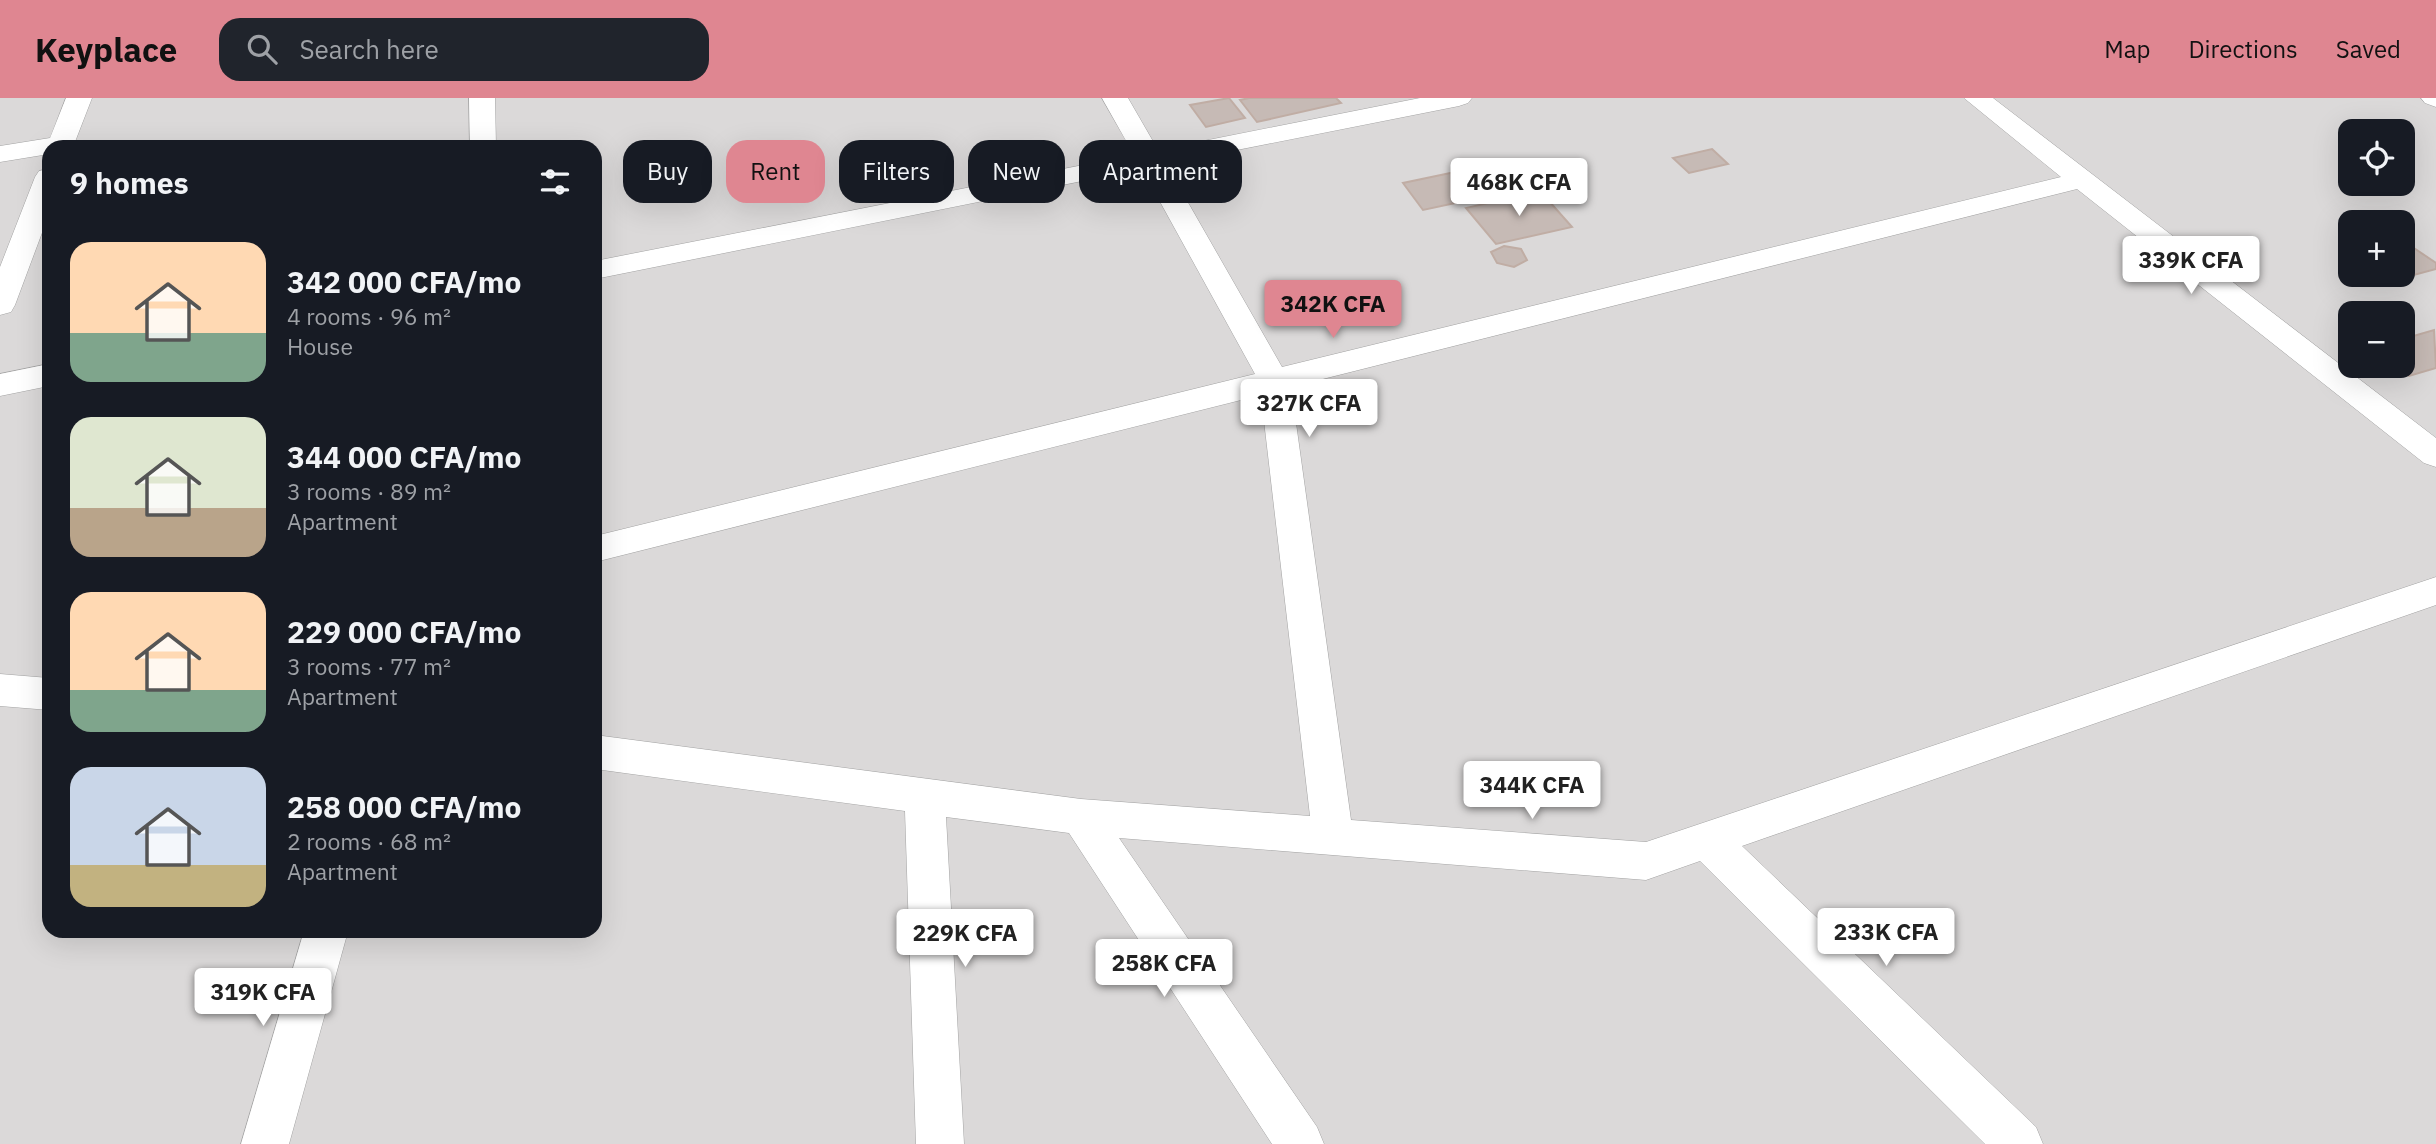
<!DOCTYPE html>
<html lang="en">
<head>
<meta charset="utf-8">
<style>
	body { margin:0; font-family:"IBM Plex Sans",sans-serif; background:#20242c; color:#f1f3f6; height:100vh; display:flex; flex-direction:column; font-size:26px; white-space:nowrap }
	* { box-sizing:border-box; margin:0 }
	p { font-size:23px; color:#9ea1a6 }
	.icon { flex:none; width:38px; height:38px; fill:none; stroke:currentColor; stroke-width:2; stroke-linecap:round; stroke-linejoin:round }
	.map { position:relative; flex:1; overflow:hidden }
	.side { position:absolute; left:42px; top:42px; width:560px; height:798px; display:flex; flex-direction:column; background:#171b24; border-radius:21px; box-shadow:0 7px 28px #0002 }
	.side>* { flex:none }
	.hud { position:absolute; left:623px; top:42px; width:665px; height:63px; display:flex; gap:14px }
	.buttons { position:absolute; left:2338px; top:21px; display:grid; gap:14px }
	.buttons a { display:grid; place-items:center; width:77px; height:77px; border-radius:14px; background:#171b24; box-shadow:0 7px 28px #0002; font-size:35px }
	.price { position:absolute; translate:-50% -60px; padding:0 16px; border-radius:7px; background:#fff; color:#222; font-size:23px; line-height:46px; filter:drop-shadow(0 2px 4px #0008) }
	.price::after { content:''; position:absolute; left:50%; top:42px; width:21px; height:16px; margin-left:-10px; background:inherit; clip-path:polygon(0 0,100% 0,50% 100%) }
	.price.on { background:#df8691; color:#111 }
	ul { padding:0; list-style:none }
	li { display:flex; align-items:center; gap:21px; height:175px; padding:0 28px }
	li span { display:grid; place-items:center; flex:none; width:196px; height:140px; border-radius:21px; color:#555 }
	li>.icon { margin-inline-start:auto }
	span .icon { width:84px; height:84px; fill:#fffc; stroke-width:1 }
	li b { font-size:30px }
	h2 { display:flex; justify-content:space-between; align-items:center; height:84px; padding:0 28px; font-size:30px }
	.pill { padding:0 24px; border-radius:21px; background:#171b24; box-shadow:0 7px 28px #0002; font-size:24px; line-height:63px }
	.pill.on { background:#df8691; color:#111 }
	header { display:flex; align-items:center; gap:42px; box-sizing:border-box; height:98px; padding:0 35px; background:#df8691; color:#111 }
	header strong { font-size:33px }
	nav { display:flex; gap:38px; margin-inline-start:auto; font-size:24px }
	.search { width:490px; height:63px; background:#20242c; display:flex; align-items:center; gap:18px; box-sizing:border-box; padding:0 24px; border-radius:21px; color:#9ea1a6; font-size:26px }
	.map>svg:first-child { display:block }
	.residential { fill:#dbd9d9; fill-rule:evenodd }
	.building { fill:#c6bab5; stroke:#c0ada4; stroke-width:2 }
	.lines { fill:none; stroke-linecap:round; stroke-linejoin:round }
	.minor-casing { stroke:#a3a3a3; stroke-width:1 }
	.minor { fill:#fff; fill-rule:evenodd }
</style>
</head>
<body>
<header>
<strong>Keyplace</strong>
<div class="search"><svg class="icon" aria-label="search" viewBox="0 0 24 24"><circle cx="10" cy="10" r="6"/><path d="M15 15l6 6"/></svg>Search here</div>
<nav><a>Map</a><a>Directions</a><a>Saved</a></nav>
</header>
<div class="map">
<svg width="2436" height="1046" viewBox="0 0 2436 1046">
	<rect width="100%" height="100%" fill="#eee9e2"/>
	<path class="residential" d="M0,0H2436V1046H0ZM2350,33H2403V86H2350ZM49,49H595V833H49ZM2350,124H2403V177H2350ZM2350,215H2403V268H2350Z"/>
	<path class="building" d="M1229,0L1245,20L1206,29L1190,7Z
		M1249,0H1336L1341,5L1257,24L1240,2Z
		M1712,51L1728,66L1689,75L1673,60Z
		M1507,63L1530,89L1423,112L1403,85Z
		M1540,93L1572,129L1496,146L1466,110Z
		M2408,146L2436,165V171L2399,181L2393,177H2403V147Z
		M1504,148L1521,151L1527,162L1514,169L1497,165L1491,154Z
		M2434,232L2436,270L2409,278L2396,268H2403V241Z"/>
	<g class="lines">
		<g class="minor-casing">
			<path id="minor" d="M66,0H92L73,49H49V56L0,64V48L50,40Z
				M469,0H495L496,49H470Z
				M1102,0H1128L1158,52L1420,0H1472L1468,5L1459,8L1166,66L1282,269L2061,79L1964,0H1993L2436,340V369L2424,365L2077,91L1291,289L1351,722L1646,744L2436,479V507L1742,748L2036,1029L2043,1046H1985L1700,763L1646,782L1119,740L1317,1029L1324,1046H1272L1069,735L946,719L964,1046H916L905,713L595,671V637L1081,701L1310,718L1261,297L595,464V438L1255,276L1142,71L595,181V163L1134,57Z
				M2421,0H2436V9L2425,5Z
				M49,71V116L15,207L11,214L0,217V169L35,79L39,73Z
				M49,266V288L0,298V276Z
				M0,576L49,580V612L0,608Z
				M304,833H348L289,1046H241Z"/>
		</g>
		<use href="#minor" class="minor"/>
	</g>
</svg>
<div class="buttons">
<a><svg class="icon" aria-label="locate" viewBox="0 0 24 24"><circle cx="12" cy="12" r="6"/><path d="M12 2v4M12 18v4M2 12h4M18 12h4"/></svg></a>
<a>+</a>
<a>−</a>
</div>
<b class="price" style="left:1519px;top:120px">468K CFA</b>
<b class="price" style="left:2191px;top:198px">339K CFA</b>
<b class="price on" style="left:1333px;top:242px">342K CFA</b>
<b class="price" style="left:1309px;top:341px">327K CFA</b>
<b class="price" style="left:1532px;top:723px">344K CFA</b>
<b class="price" style="left:1886px;top:870px">233K CFA</b>
<b class="price" style="left:965px;top:871px">229K CFA</b>
<b class="price" style="left:1164px;top:901px">258K CFA</b>
<b class="price" style="left:263px;top:930px">319K CFA</b>
<div class="hud">
<a class="pill">Buy</a>
<a class="pill on">Rent</a>
<a class="pill">Filters</a>
<a class="pill">New</a>
<a class="pill">Apartment</a>
</div>
<section class="side">
<h2>9 homes<svg class="icon" aria-label="filters" viewBox="0 0 24 24"><path d="M4 7h16M4 17h16"/><circle cx="9" cy="7" r="2"/><circle cx="15" cy="17" r="2"/></svg></h2>
<ul>
<li><span style="background:linear-gradient(#ffd9b3 65%,#7fa58c 0)"><svg class="icon" aria-label="home" viewBox="0 0 24 24"><path d="M3 11l9-7 9 7M6 9v11h12V9"/></svg></span><div><b>342 000 CFA/mo</b><p>4 rooms · 96 m²</p><p>House</p></div></li>
<li><span style="background:linear-gradient(#dfe7d0 65%,#b9a48a 0)"><svg class="icon" aria-label="home" viewBox="0 0 24 24"><path d="M3 11l9-7 9 7M6 9v11h12V9"/></svg></span><div><b>344 000 CFA/mo</b><p>3 rooms · 89 m²</p><p>Apartment</p></div></li>
<li><span style="background:linear-gradient(#ffd9b3 70%,#7fa58c 0)"><svg class="icon" aria-label="home" viewBox="0 0 24 24"><path d="M3 11l9-7 9 7M6 9v11h12V9"/></svg></span><div><b>229 000 CFA/mo</b><p>3 rooms · 77 m²</p><p>Apartment</p></div></li>
<li><span style="background:linear-gradient(#c9d6e8 70%,#c2b280 0)"><svg class="icon" aria-label="home" viewBox="0 0 24 24"><path d="M3 11l9-7 9 7M6 9v11h12V9"/></svg></span><div><b>258 000 CFA/mo</b><p>2 rooms · 68 m²</p><p>Apartment</p></div></li>
</ul>
</section>
</div>
</body>
</html>
